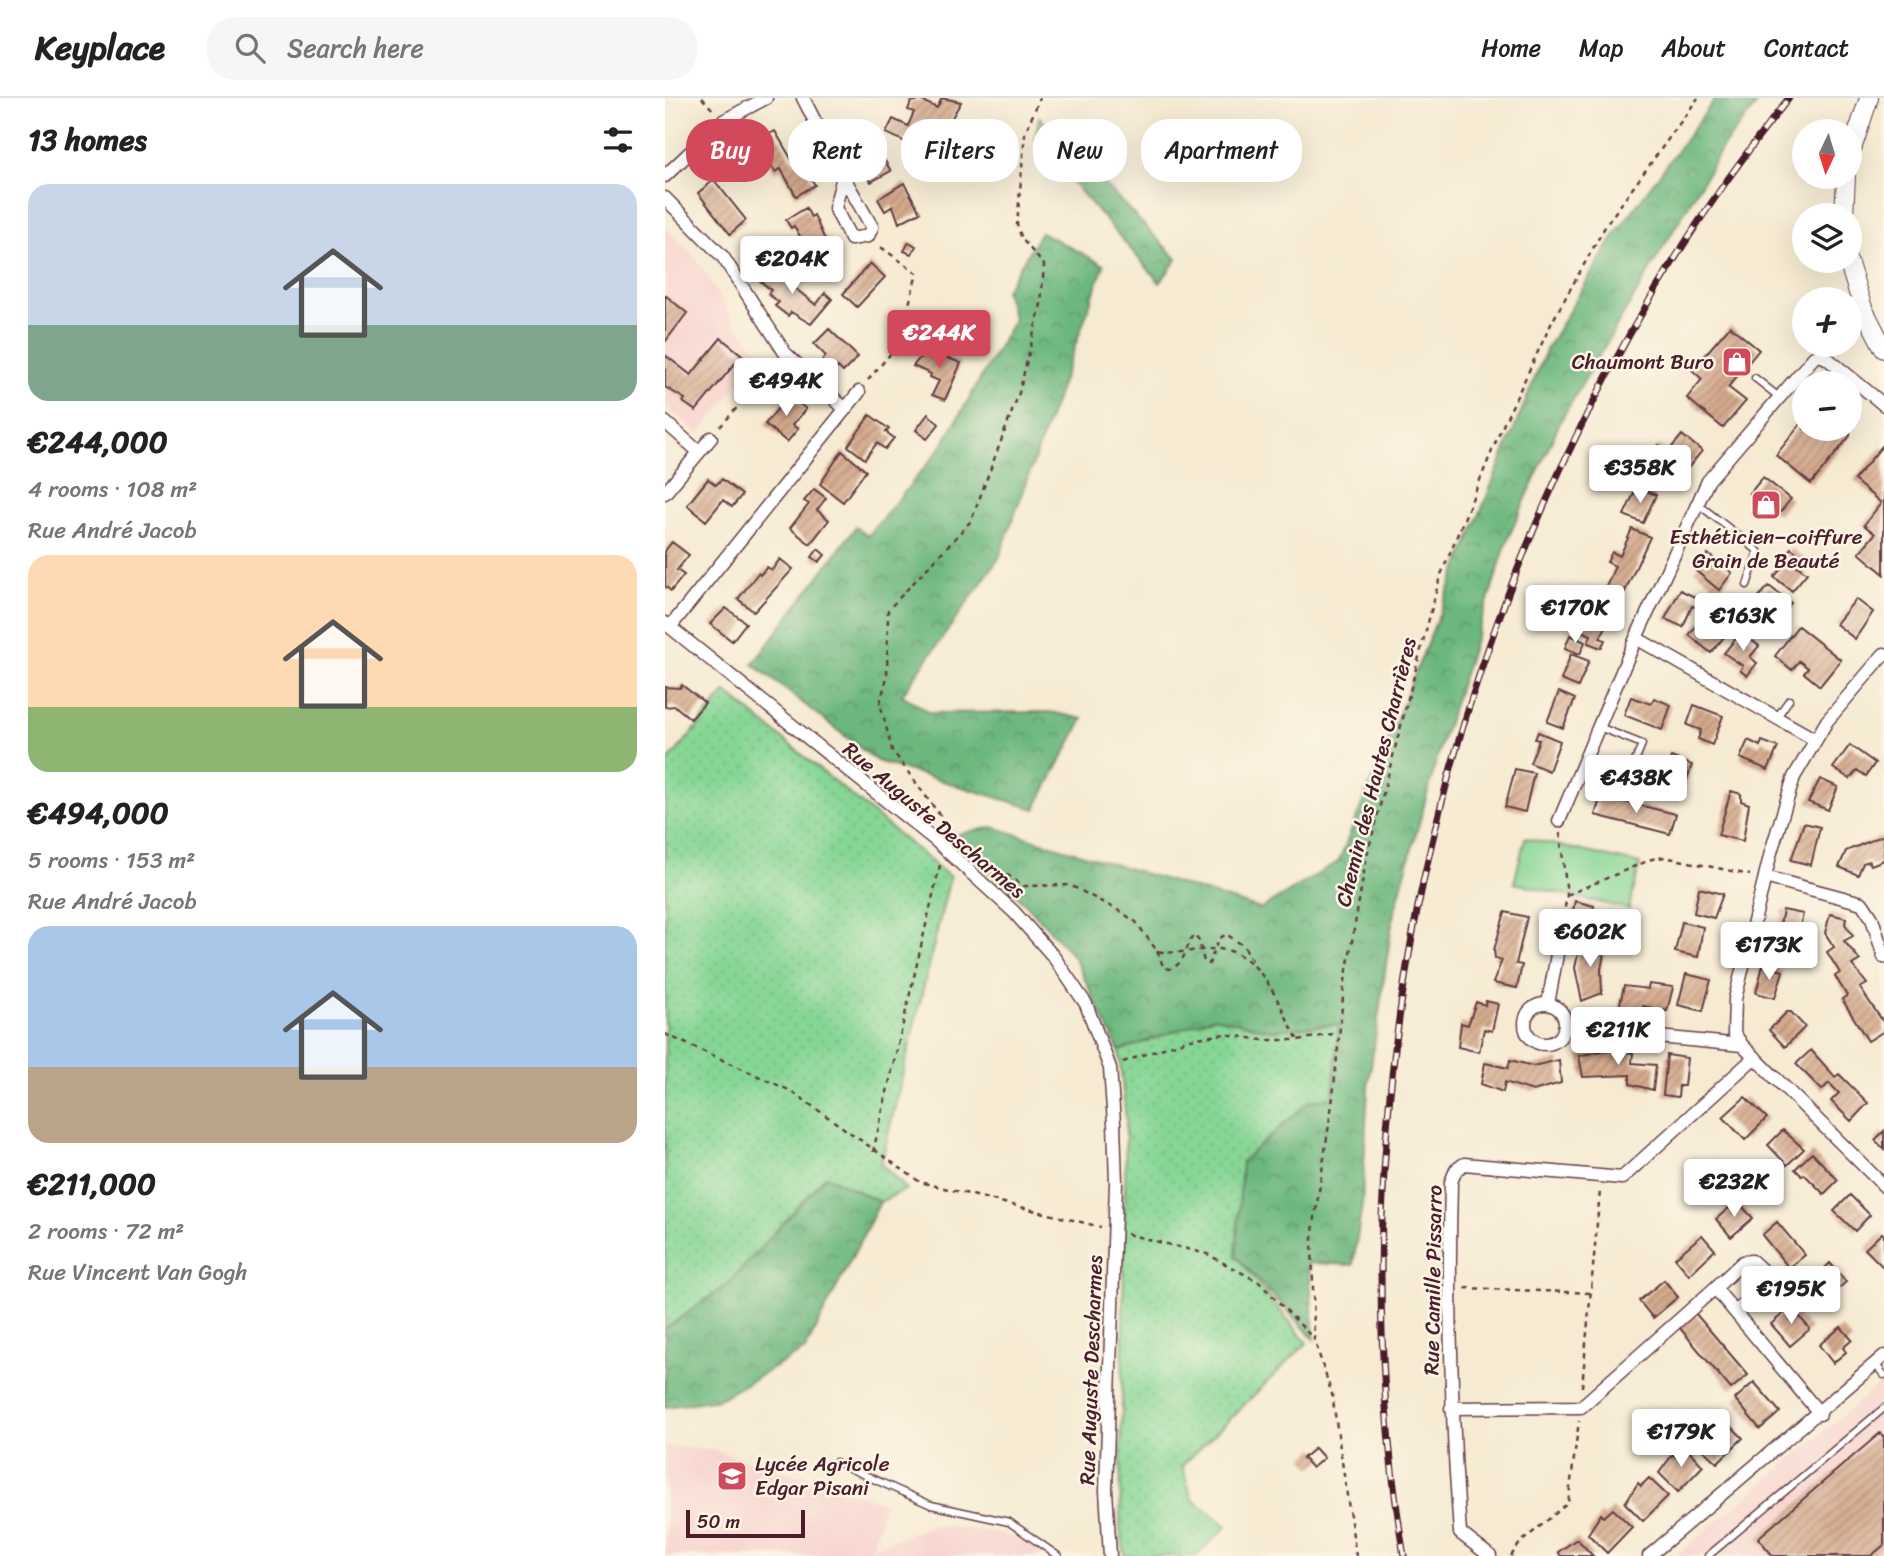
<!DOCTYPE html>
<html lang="en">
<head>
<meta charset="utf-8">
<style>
	body { margin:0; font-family:Sriracha,sans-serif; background:#f6f6f6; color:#222; height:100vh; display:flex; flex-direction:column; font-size:26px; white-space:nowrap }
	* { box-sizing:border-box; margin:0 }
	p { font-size:23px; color:#767676 }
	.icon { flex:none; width:38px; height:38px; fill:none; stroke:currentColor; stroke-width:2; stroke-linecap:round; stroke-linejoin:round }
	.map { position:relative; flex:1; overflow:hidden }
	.details { display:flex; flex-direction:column; background:#fff; width:665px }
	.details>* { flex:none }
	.guide { position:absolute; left:21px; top:21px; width:665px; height:63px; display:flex; gap:14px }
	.needle { width:46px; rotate:184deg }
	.fabs { position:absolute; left:1127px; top:21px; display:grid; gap:14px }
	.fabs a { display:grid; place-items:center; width:70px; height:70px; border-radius:50%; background:#fff; box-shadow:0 7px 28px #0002; font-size:35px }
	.scale { position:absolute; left:21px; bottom:18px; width:119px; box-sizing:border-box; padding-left:7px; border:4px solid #4a1f2b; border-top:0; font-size:19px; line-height:24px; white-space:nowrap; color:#4a1f2b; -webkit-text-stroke:5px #fcf5e5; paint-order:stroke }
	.price { position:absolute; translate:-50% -60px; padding:0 16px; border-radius:7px; background:#fff; color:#222; font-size:23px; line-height:46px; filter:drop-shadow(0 2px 4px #0008) }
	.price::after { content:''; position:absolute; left:50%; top:42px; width:21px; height:16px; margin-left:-10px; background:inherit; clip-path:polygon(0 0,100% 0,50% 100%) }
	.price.active { background:#d1495b; color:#fff }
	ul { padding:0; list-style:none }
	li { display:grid; align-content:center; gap:14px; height:371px; padding:0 28px }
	li span { display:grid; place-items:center; height:217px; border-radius:21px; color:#555 }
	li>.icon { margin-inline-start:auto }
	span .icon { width:126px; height:126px; fill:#fffc; stroke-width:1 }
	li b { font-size:30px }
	h2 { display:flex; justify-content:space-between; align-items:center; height:84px; padding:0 28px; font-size:30px }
	.pill { padding:0 24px; border-radius:28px; background:#fff; box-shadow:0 7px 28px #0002; font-size:24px; line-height:63px }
	.pill.active { background:#d1495b; color:#fff }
	header { display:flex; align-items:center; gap:42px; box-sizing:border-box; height:98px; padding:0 35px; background:#fff; border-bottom:2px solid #e0e0e0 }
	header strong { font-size:33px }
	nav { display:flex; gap:38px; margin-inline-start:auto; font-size:24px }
	.search { width:490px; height:63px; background:#f6f6f6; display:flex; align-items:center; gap:18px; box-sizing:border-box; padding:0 24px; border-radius:28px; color:#767676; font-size:26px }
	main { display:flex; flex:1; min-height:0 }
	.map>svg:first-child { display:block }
	.built { fill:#f7d0cb }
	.green { fill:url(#green-dots); stroke:#687a60; stroke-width:2 }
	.forest { fill:url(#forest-crowns); stroke:#5b6b54; stroke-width:2 }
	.pitch { fill:#86d695; stroke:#687a60; stroke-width:2 }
	.building { fill:url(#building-hatch) }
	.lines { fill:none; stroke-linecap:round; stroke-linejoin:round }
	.lane-casing { stroke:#643d44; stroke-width:9 }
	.street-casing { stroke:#643d44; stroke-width:15 }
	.secondary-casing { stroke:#643d44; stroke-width:20 }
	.path { stroke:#643d44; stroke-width:2.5; stroke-dasharray:5 5; stroke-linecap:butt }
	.lane { stroke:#fff; stroke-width:6 }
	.street { stroke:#fff; stroke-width:12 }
	.secondary { stroke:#fff; stroke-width:18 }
	.rail-casing { stroke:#4a1f2b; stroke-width:7 }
	.rail { stroke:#fcf5e5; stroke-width:4.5; stroke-dasharray:13; stroke-linecap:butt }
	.labels { text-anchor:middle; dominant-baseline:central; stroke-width:5; stroke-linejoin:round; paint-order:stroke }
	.poi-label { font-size:21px; fill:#4a1f2b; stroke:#fcf5e5; text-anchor:end }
	.street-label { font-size:21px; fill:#4a1f2b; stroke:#fcf5e5 }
</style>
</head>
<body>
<header>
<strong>Keyplace</strong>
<div class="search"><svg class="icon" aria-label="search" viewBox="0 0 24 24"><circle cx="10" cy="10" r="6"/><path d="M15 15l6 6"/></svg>Search here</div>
<nav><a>Home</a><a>Map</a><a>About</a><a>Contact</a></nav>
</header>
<main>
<section class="details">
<h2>13 homes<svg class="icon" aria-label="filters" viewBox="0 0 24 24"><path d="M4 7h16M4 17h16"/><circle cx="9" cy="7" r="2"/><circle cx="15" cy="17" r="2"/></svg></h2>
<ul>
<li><span style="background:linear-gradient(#c9d6e8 65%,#7fa58c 0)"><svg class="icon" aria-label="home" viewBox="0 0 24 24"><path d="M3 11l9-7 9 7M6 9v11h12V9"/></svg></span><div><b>€244,000</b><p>4 rooms · 108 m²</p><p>Rue André Jacob</p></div></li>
<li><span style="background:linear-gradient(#ffd9b3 70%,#8fb573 0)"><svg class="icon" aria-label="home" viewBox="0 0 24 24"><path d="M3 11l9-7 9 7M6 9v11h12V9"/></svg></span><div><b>€494,000</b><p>5 rooms · 153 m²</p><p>Rue André Jacob</p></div></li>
<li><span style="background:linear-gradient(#a9c7e8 65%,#b9a48a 0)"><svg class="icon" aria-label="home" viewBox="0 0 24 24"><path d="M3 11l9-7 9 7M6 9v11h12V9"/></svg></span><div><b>€211,000</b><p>2 rooms · 72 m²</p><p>Rue Vincent Van Gogh</p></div></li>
</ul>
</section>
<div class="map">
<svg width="1219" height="1458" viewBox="0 0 1219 1458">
	<defs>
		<pattern id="green-dots" width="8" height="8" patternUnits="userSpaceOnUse" patternTransform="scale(1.75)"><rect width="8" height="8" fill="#86d695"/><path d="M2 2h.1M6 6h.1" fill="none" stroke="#75b781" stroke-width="1.8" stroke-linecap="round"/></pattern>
		<pattern id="forest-crowns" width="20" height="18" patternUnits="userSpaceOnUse" patternTransform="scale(1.75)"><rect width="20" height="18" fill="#6cb77e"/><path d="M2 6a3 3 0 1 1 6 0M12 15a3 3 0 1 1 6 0" fill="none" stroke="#5b9467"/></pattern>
		<pattern id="building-hatch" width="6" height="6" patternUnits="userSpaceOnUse" patternTransform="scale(1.75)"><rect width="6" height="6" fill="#d5aa8e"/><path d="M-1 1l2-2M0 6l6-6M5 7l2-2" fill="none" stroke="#af8a74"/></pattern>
	</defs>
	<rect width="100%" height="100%" fill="#fcf5e5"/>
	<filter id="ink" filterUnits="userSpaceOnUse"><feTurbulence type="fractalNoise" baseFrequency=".0143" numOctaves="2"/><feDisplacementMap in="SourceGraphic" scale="14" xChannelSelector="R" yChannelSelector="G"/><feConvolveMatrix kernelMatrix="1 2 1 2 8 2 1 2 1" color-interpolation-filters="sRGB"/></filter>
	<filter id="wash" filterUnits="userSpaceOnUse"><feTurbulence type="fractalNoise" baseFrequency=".00686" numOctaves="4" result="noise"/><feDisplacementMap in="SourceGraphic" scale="28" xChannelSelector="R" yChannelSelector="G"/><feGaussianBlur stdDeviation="1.57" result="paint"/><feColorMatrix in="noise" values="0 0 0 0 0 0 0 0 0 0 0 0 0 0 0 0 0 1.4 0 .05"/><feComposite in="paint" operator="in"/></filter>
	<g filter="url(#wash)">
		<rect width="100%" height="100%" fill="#f6ead2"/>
		<path class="built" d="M0,130L31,160L69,223L96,258L34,335L0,308Z
			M1219,1282V1458H1011L1189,1308Z
			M0,1348L49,1352L219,1404L207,1450L267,1427L331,1434L363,1445L377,1458H0Z"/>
		<path class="green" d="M61,594L285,779L216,1066L242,1091L215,1104L161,1078L63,1186L0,1231V667Z
			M549,919L606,932L674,926L668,999L571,1158L642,1245L517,1368L527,1401L562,1428L531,1458H460L455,1431L461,1022L454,953Z"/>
		<path class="forest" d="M1051,0H1097L1059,47L896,322L844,438L776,646L728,819L703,989L697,1107L688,1167L644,1165L649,1241L571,1158L577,1063L645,1003L668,999L674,926L605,932L549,919L454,953L409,859L361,806L283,738L328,729L596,811L674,763L882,250L949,138Z
			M374,19L512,161L495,185L370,41Z
			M376,134L439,167L334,460L237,597L266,615L386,614L418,621L370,711L212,663L88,566L191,429L203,438L275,351L349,222L340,193Z
			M161,1078L215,1104L140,1252L54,1301L0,1309V1231L63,1186Z"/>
		<path class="pitch" d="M860,740L975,766L964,811L849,785Z"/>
		<g id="blocks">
			<path class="building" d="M277,0L296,4L278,35L268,29L263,38L275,43L268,57L221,35L228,21L243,28L249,14L243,12L246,4L255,2L272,10Z
				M110,33L128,64L134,61L150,87L131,98L116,71L110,74L92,43Z
				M202,34L226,73L206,84L189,58L192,57L184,44Z
				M49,82L81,122L65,136L33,95Z
				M239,85L255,114L234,125L228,108L220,113L213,101Z
				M141,110L146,119L149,117L164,151L148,160L129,128L126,130L121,122Z
				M244,144L251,148L246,156L239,153Z
				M106,165L119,175L116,179L151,207L160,195L167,201L146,226L126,214L123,218L110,208L114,204L103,196L106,192L93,181Z
				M205,165L220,179L192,209L178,196Z
				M0,197L22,215L0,244Z
				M1065,228L1094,252L1063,289L1081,303L1058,330L1022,300L1037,281L1027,272Z
				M164,231L193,259L178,274L173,269L165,278L153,267L161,258L149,246Z
				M56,240L77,257L31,313L18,304L20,301L0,289V257L26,277Z
				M265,247L274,254L272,256L296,265L280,302L267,297L274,283L265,279L266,276L248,268Z
				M124,297L141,311L127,327L133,331L122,344L100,326Z
				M263,316L274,326L262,341L251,332Z
				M205,317L224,331L221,334L229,340L220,351L212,345L200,361L183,348Z
				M1139,322V331H1185V338L1146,386L1111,357Z
				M1017,337L1037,353L1023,370L1018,366L1012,372L1008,370L995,388L974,371L994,347L1003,354Z
				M1217,348L1219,350V476L1194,455L1210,436L1199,427L1216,405L1189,382Z
				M177,353L201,373L178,404L155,386Z
				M1098,379L1126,401L1113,417L1106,411L1102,416L1090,407L1094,402L1085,395Z
				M43,381L51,387L57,381L77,397L67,409L58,402L41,423L22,407Z
				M972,389L991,397L978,425L959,417Z
				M149,391L161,400L152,412L164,422L145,446L125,430L144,406L139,403Z
				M967,431L985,439L955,504L938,496L950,468L942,464L947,454L955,458Z
				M7,444L24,457L12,472L19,477L6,493L0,488V453Z
				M1126,450L1139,460L1132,468L1142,475L1127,493L1109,479L1124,462L1119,459Z
				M153,451L160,457L154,464L147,459Z
				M1043,456L1067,475L1054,492L1030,472Z
				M115,461L128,471L89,514L73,501L93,475L95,477L102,469L107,472Z
				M1104,488L1126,505L1120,513L1111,506L1096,524L1081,512Z
				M1015,492L1034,501L1030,509L1027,508L1018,529L1000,521Z
				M1064,497L1071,503L1064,511L1057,506Z
				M1191,501L1208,514L1190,541L1171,526Z
				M61,510L81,525L67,543L45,526Z
				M923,511L945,521L935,540L940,542L936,550L923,545L926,537L914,532Z
				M1036,522L1050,532L1055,526L1064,533L1046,555L1024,537Z
				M1133,528L1176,562L1155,588L1139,575L1143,570L1134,563L1127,572L1110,558Z
				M1076,534L1094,548L1085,559L1092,565L1082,578L1075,572L1078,568L1059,555Z
				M905,537L920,544L915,556L900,550Z
				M906,556L924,563L913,589L896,582Z
				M17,587L40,605L26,621L10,608L0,609V589L15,590Z
				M894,594L910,601L898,630L882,624Z
				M966,599L986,606L989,600L1006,607L997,632L959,617Z
				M1029,607L1058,618L1047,647L1033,641L1036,632L1022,627Z
				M873,634L895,643L884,673L865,665L874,642L870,641Z
				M1083,642L1095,648L1097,643L1113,649L1103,672L1075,660Z
				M1185,647L1210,665L1201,678L1192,672L1185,681L1168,670Z
				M1006,659L1027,667L1017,695L995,687Z
				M850,671L869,675L860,714L840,709Z
				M1155,681L1173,689L1163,712L1143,704Z
				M1066,693L1076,696V703L1084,706L1078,743L1053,737Z
				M936,698L1011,716L1005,736L930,717Z
				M1139,725L1155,729L1146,767L1126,762Z
				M1219,737V762L1206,767L1204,763L1198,765L1193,777L1174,769L1181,753Z
				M1034,790L1058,796L1049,820L1029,815Z
				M910,803L929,808L925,826L906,822Z
				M1118,812L1138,816L1130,851L1139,854L1136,864L1109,856Z
				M840,814L862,819L851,866L857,867L852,890L828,885L837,862L830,860L829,852Z
				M1165,816L1181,820L1180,826L1188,838L1179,843L1195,862L1187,867L1202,886L1195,890L1219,925V933L1203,943L1177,901L1182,898L1170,878L1175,875L1162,854L1169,849L1160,835Z
				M1017,824L1038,829L1033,859L1010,854Z
				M916,842L938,847L936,855L939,856L936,871L937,895L917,903L910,870Z
				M1098,867L1118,873L1110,900L1091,895Z
				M1021,876L1046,882L1038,913L1013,907Z
				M984,886L1008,889L1002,913L978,908L977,914L954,910L959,888L983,891Z
				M821,903L833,906L827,933L819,931L814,954L793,949L796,925L803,927L811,904L820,907Z
				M1122,914H1126L1140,929L1120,949L1104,932Z
				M940,952L968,955L967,965L991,967L988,992L965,986V977L918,979L914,958Z
				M1146,952L1170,979L1174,976L1203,1005L1186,1023L1166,1003L1174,995L1164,985L1157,992L1131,966Z
				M1002,957L1022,960L1019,988H1014L1013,999L998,997Z
				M845,962L868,968L894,962L896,985L868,993L840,984L838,994L816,986L820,965L843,970Z
				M1080,999L1102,1020L1080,1042L1058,1019Z
				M1118,1032L1139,1051L1122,1067L1103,1047Z
				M1219,1033V1051L1210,1042Z
				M1147,1055L1173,1082L1159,1096L1139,1076L1137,1078L1130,1071Z
				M1185,1097L1205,1117L1190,1133L1169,1113Z
				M1072,1103L1088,1120L1066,1139L1051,1121Z
				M1112,1124L1140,1157L1124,1170L1097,1137Z
				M1217,1135L1219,1137V1170L1200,1151Z
				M1037,1137L1050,1152L1024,1177L1010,1160Z
				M1165,1165L1181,1184L1157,1205L1142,1187Z
				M999,1182L1013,1199L988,1220L974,1203Z
				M1126,1209L1145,1231L1125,1248L1106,1226Z
				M1030,1215L1083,1277L1066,1291L1014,1229Z
				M1176,1229L1187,1242L1178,1250L1181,1254L1168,1265L1154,1247Z
				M1089,1284L1115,1314L1095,1331L1070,1301Z
				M1059,1321L1078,1340L1052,1365L1033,1347L1047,1328L1049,1331Z
				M1215,1335L1219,1339V1447L1206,1458H1108L1093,1440Z
				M650,1350L659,1360L647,1370L638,1360Z
				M1021,1350L1038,1368L1013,1394L994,1375L1008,1356L1011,1359Z
				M984,1380L1003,1398L978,1423L960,1405L973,1385L976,1388Z
				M948,1411L967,1429L942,1455L923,1436L936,1416L939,1419Z
				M912,1441L928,1458H896L893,1454Z"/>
		</g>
	</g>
	<g filter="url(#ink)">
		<use href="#blocks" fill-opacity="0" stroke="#643d44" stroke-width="2"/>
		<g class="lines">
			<g class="lane-casing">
				<path id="lane" d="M1090,280L1114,299
					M1168,285L1167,278L1173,269
					M1033,406L1093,453L1082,487
					M1112,619L1124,602
					M922,659L965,676L977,646L934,629
					M1210,1266L1219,1277
					M171,1364L266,1407L344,1424L393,1458
					M1043,1458L1219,1310"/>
			</g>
			<g class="street-casing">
				<path id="street" d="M138,0L178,78
					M0,78L58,23L101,0
					M178,78L207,129L203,138L186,141L170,110Z
					M0,100L58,159L120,255L179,310
					M0,324L34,354
					M0,395L46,340
					M0,525L270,742L349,814L388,858L421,906L445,970L449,1025L451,1085L441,1392L445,1458
					M5,529L194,294
					M971,540L1149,641
					M1219,556L1162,623L1129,679L1106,754L1070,901L1069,935L1077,947L1219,1088
					M894,723L971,540L1043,383L1149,259L1155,257L1163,261L1219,307
					M1100,779L1197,805L1207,820L1219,859
					M883,906L897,829
					M860 926a20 20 0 1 1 40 0a20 20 0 1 1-40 0Z
					M899,930L1077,947
					M1050,1190L1078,1164L1087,1163L1102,1177V1186L1071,1213
					M786,1310L916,1309L1050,1190L1155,1316
					M825,1458L795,1435C786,1317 783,1202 786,1084L791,1072L799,1066L957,1080L1090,959
					M984,1458L1219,1258"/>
			</g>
			<g class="secondary-casing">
				<path id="secondary" d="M1185,57L1204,0
					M1179,117L1181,79
					M1183,163L1198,210L1219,251"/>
			</g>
			<path class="path" d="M37,0L49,13
				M203,282L234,246L252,175L213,147
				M55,329L111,265
				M895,735L902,797L899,815
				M293,742L227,652L215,605L222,579L223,512L306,423L354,295L376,206L379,167L357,141L352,127L360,35L375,0
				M300,749L359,788L405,787L456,814L471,824L492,853C511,857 531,851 551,851C596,851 614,908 633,942
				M902,797L987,761L1000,759L1085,777
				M492,853L498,868L504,871C522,866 519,849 529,837L534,843L539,864L544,866L554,841L561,836L579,848L588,864
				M0,936L126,993L255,1084L436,1129
				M458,964L525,941L560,936L597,942H633L673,935
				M208,1054L275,767
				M462,1136L542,1156L594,1184L649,1241
				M800,1190L926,1195
				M917,1289L935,1093
				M691,1458L667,1296L649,1241L647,1140L668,999L679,889L702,757L775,479L834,336L887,224L941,127L1033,0
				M846,1458L855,1445L903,1405L914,1323"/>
			<use href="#lane" class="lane"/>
			<use href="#street" class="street"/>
			<use href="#secondary" class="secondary"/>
			<g class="rail-casing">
				<path id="rail" d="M739,1458C655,955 806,397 1124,0"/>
			</g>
			<use href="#rail" class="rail"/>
		</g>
	</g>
	<defs>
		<g id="shop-square" transform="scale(1.575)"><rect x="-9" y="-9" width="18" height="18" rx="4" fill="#d1495b" stroke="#fcf5e5"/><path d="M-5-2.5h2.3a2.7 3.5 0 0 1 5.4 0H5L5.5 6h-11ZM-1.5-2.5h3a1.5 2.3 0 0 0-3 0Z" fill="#fff"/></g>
		<g id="school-square" transform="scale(1.575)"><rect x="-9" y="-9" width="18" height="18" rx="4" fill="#d1495b" stroke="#fcf5e5"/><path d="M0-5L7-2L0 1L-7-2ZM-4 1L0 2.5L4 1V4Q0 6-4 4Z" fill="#fff"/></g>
	</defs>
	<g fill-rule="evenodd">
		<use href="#shop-square" x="1072" y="264"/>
		<use href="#shop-square" x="1101" y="407"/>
		<use href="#school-square" x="67" y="1378"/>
	</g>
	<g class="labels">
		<g class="poi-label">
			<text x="1049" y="264">Chaumont Buro</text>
			<text x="1101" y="439" text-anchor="middle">Esthéticien–coiffure<tspan x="1101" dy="24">Grain de Beauté</tspan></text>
			<text x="90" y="1366" text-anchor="start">Lycée Agricole<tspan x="90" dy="24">Edgar Pisani</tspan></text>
		</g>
		<g class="street-label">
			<text transform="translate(711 674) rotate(-76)">Chemin des Hautes Charrières</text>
			<text transform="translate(269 722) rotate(40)">Rue Auguste Descharmes</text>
			<text transform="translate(768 1182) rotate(-89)">Rue Camille Pissarro</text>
			<text transform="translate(426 1272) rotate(-88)">Rue Auguste Descharmes</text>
		</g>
	</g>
</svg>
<div class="fabs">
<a><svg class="needle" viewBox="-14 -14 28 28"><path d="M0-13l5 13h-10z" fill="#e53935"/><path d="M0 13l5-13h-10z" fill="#767676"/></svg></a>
<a><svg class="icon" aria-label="layers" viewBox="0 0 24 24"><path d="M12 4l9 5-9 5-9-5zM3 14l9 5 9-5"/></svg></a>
<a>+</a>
<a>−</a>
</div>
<div class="scale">50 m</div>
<b class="price" style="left:127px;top:198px">€204K</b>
<b class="price active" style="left:274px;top:272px">€244K</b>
<b class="price" style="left:121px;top:320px">€494K</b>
<b class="price" style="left:975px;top:407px">€358K</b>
<b class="price" style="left:910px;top:547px">€170K</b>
<b class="price" style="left:1078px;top:555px">€163K</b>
<b class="price" style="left:971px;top:717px">€438K</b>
<b class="price" style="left:925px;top:871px">€602K</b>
<b class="price" style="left:1104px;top:884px">€173K</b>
<b class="price" style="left:953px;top:969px">€211K</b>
<b class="price" style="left:1069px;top:1121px">€232K</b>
<b class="price" style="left:1126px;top:1228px">€195K</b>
<b class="price" style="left:1016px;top:1371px">€179K</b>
<div class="guide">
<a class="pill active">Buy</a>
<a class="pill">Rent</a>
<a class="pill">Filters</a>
<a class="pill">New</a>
<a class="pill">Apartment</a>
</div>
</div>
</main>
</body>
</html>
